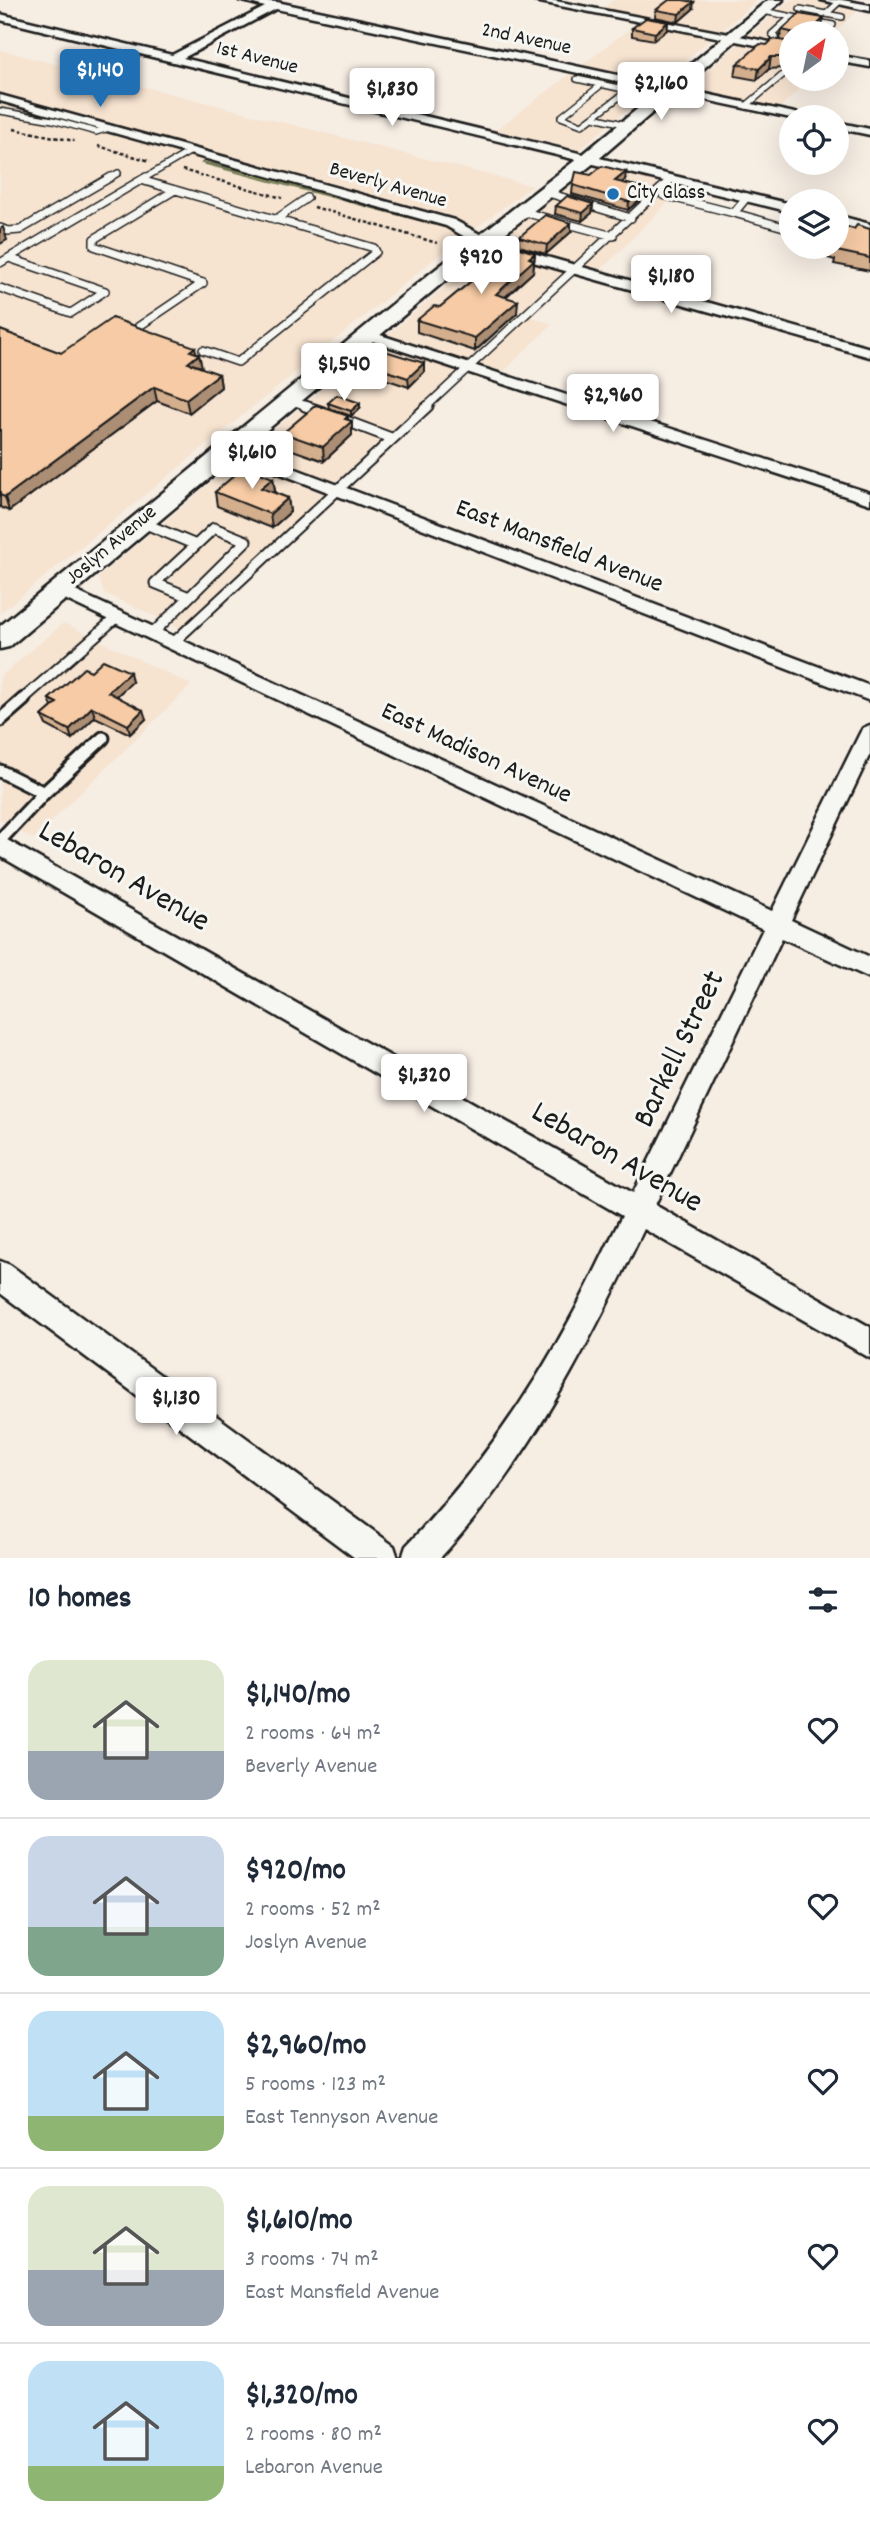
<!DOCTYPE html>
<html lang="en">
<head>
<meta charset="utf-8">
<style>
	body { margin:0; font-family:Dekko,sans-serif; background:#f2f2f3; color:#1f2937; height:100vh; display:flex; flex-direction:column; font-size:26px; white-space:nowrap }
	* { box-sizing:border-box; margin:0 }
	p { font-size:23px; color:#747a83 }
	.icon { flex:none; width:38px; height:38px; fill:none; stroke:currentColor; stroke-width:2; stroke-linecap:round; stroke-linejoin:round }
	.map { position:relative; height:1558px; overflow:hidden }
	.details { display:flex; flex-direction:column; background:#fff; flex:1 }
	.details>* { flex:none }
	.needle { width:46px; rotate:33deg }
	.tools { position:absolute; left:779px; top:21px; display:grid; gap:14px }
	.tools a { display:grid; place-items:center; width:70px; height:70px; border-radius:50%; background:#fff; box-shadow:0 7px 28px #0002; font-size:35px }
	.price { position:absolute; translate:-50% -60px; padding:0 16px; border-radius:7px; background:#fff; color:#222; font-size:23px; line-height:46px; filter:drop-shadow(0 2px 4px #0008) }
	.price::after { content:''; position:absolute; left:50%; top:42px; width:21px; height:16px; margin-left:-10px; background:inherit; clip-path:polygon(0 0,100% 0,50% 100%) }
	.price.on { background:#1f6fb2; color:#fff }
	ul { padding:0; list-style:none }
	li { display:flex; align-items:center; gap:21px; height:175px; padding:0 28px }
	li+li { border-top:2px solid #e0e1e3 }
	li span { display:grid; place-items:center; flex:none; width:196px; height:140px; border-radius:21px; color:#555 }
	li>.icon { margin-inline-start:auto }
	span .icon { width:84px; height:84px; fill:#fffc; stroke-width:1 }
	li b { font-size:30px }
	h2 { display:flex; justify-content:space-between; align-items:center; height:84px; padding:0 28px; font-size:30px }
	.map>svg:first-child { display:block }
	.built { fill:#f6e3d0 }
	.green { fill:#cad98d; stroke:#737a54; stroke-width:2 }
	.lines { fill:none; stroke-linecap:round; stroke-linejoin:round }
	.lane-far3-casing { stroke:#1c1c1c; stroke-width:8 }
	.lane-far2-casing { stroke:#1c1c1c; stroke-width:10 }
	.lane-far1-casing { stroke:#1c1c1c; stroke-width:13 }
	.lane-casing { stroke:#1c1c1c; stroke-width:17 }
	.street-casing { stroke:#1c1c1c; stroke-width:5 }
	.secondary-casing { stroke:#1c1c1c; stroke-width:5 }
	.path { stroke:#1c1c1c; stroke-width:2.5; stroke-dasharray:3.5 2.5; stroke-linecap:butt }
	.lane-far3 { stroke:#f6f6f2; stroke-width:5 }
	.lane-far2 { stroke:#f6f6f2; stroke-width:7 }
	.lane-far1 { stroke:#f6f6f2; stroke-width:9 }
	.lane { stroke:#f6f6f2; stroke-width:11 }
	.street { fill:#f6f6f2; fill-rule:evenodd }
	.secondary { fill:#f6f6f2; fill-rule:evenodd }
	.wall { fill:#d4af8e; stroke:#1c1c1c; stroke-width:2 }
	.shaded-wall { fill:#ac8e74; stroke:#1c1c1c; stroke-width:2 }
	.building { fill:#f6cba5; stroke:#1c1c1c; stroke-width:2 }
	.poi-dot { fill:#1f6fb2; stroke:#f6f6f2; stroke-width:2.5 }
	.labels { text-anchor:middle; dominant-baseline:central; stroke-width:6; stroke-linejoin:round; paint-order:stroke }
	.far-street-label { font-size:21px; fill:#1c1c1c; stroke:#f6f6f2 }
	.far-poi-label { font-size:21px; fill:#1c1c1c; stroke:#f6f6f2; text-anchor:start }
	.street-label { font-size:26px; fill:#1c1c1c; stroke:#f6f6f2 }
	.near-street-label { font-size:32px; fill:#1c1c1c; stroke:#f6f6f2 }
</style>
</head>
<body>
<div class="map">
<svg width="870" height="1558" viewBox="0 0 870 1558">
	<rect width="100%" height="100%" fill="#f6ede3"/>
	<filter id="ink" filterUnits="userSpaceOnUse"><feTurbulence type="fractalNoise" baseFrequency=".0143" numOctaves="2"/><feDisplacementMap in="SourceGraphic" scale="14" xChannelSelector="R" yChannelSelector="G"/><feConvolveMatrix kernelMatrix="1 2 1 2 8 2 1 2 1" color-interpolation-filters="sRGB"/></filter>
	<g filter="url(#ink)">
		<path class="built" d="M614,0H757L720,32L600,10Z
			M790,0H810L860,8L833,33H791V79H810L777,110L701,93L688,87Z
			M639,22L713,37L579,150L496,130Z
			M0,50L532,186L439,255L0,613Z
			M596,167L683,187L592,279L576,274L531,317L552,324L493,382L466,374L190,632L104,593L98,577L519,225Z
			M64,623L191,685L33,839L0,820V677Z"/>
		<path class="green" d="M203,162L289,182L445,227L202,163Z"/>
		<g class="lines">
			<g class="lane-far3-casing">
				<path id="lane-far3" d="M800,9L826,14L839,2
					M763,11L833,25L825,33
					M826,14L842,17
					M771,45L776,37L772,34L791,17
					M577,79L623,89L626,92L582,125L561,117L601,85
					M746,106L791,68
					M0,111L53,120L96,132L109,128
					M594,117L628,125
					M108,179L118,173
					M143,179L191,151"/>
			</g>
			<g class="lane-far2-casing">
				<path id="lane-far2" d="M141,180L374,248L376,252L238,362L203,350
					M175,190L94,239V246L203,283
					M545,192L631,218
					M663,195L734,213
					M747,197L734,213L791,229
					M520,211L613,236
					M275,220L307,198
					M0,228L8,231L20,230L111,177
					M813,247L815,249
					M0,263L146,177
					M0,288L71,313L105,291L9,258
					M138,327L203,283
					M289,400L310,407
					M426,407L671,179"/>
			</g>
			<g class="lane-far1-casing">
				<path id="lane-far1" d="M305,406L323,412
					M341,419L391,438
					M141,522L196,545L214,528L246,541L153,633
					M189,597L155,583L196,545
					M174,642L428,406
					M22,700L118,616"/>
			</g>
			<g class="lane-casing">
				<path id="lane" d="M0,720L24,699
					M0,771L44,793L0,840
					M44,793L103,738"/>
			</g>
			<g class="street-casing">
				<path id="street" d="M239,0L277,2L804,115L805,117L791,118L276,9L183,58L791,204V212L0,20V14L172,55L265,7Z
					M530,0H550L791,46V52Z
					M821,0H842L870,5V11Z
					M836,55L870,61V67L836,61Z
					M0,95L454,220L487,238L522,250L870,348V357L512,256L477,244L446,226L0,101Z
					M836,122L870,129V135L836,128Z
					M836,215L870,224V232L836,223Z
					M368,331L870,493V504L363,338L361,335Z
					M230,444L870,686V701L224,452L222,449Z
					M60,584L772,911L860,733L863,728L870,725V754L791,920L870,957V978L782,938L655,1205L870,1327V1358L644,1229C587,1348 530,1460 440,1558H402L406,1546C470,1479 525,1403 569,1321C588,1287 604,1251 622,1216L0,856V836L633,1193L763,929L54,594L51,590L54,586Z
					M0,1261L10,1265L394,1546L398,1558H355L0,1293Z"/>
			</g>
			<g class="secondary-casing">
				<path id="secondary" d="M768,0H783L594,163L441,284L9,647L0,649V626L427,276L582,155Z"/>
			</g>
			<path class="path" d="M14,129L74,141
				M98,146L150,161
				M182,170L282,198
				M314,207L437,243"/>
			<use href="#lane-far3" class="lane-far3"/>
			<use href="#lane-far2" class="lane-far2"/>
			<use href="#lane-far1" class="lane-far1"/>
			<use href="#lane" class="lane"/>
			<use href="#street" class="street"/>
			<use href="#secondary" class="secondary"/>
		</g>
		<path class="wall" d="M693,9L678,22L655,17L656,10Z
			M668,22L667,30L654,40L632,36V28Z
			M821,29L817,33H791V60L783,68L769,69L757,80L735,76L737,64L767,45L780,40L782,30Z
			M625,180L622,183L644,188L643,197L628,210L572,194L573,185Z
			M593,204L592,213L582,221L555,214L556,206Z
			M854,229H870V271L834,264L835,260L828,258L831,247H836V239Z
			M571,232L546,254L519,246V237Z
			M535,253L533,272L506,297L517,313L475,351L417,332V320L440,307L488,267V261Z
			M0,330L61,353H196L201,368L219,374L221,387L189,413L157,401L9,511L0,507Z
			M424,363V372L409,387L370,374L369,365Z
			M328,403L360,408L351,416L329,408Z
			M348,420L352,421V435L324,461L284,447L283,433Z
			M273,478L275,491L273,492L288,498L290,512L272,528L217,506L215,492Z
			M91,671L132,682L117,696L146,719L130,734L95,717L72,739L46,725L42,716L52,707L49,699Z"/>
		<path class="shaded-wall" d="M694,2L693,9L678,22L679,14Z
			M824,18L821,29L817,33H809Z
			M668,22L667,30L654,40L655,33Z
			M791,51V60L783,68L785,57Z
			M771,57L769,69L757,80L759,69Z
			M626,172L625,180L614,190L615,181Z
			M644,188L643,197L628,210L629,202Z
			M593,204L592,213L582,221L583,213Z
			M571,223V232L546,254L547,245Z
			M3,227L7,240L0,244V229Z
			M535,253L533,272L495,306L496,294Z
			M518,301L517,313L475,351V338Z
			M195,347L197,356L199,354L202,367L188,363L190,351Z
			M424,363V372L409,387L408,378Z
			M219,374L221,387L189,413L186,399Z
			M154,387L157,401L9,511L5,497Z
			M360,403V408L351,416V411Z
			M348,416V424L352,421V435L324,461L323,447Z
			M273,478L275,491L263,502L261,488Z
			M288,498L290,512L272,528L270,514Z
			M130,672L132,682L111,701L108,692Z
			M92,707L95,717L72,739L69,730Z
			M143,710L146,719L130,734L128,725Z"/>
		<path class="building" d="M669,0H683L694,2L679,14L656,10Z
			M799,14L824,18L809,33H795L782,30Z
			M646,18L668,22L655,33L632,28Z
			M773,39L791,42V51L785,57H771L759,69L737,64L760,44L767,45Z
			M602,166L626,172L615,181L644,188L629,202L573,185L576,172L591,175Z
			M567,196L593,204L583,213L556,206Z
			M545,215L571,223L547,245L519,237Z
			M857,225L870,229V258L837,251L840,247L836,246V239L846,227L854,229Z
			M507,244L535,253L529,258L534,260L496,294L518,301L475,338L417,320L434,306L440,307L493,263L488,261Z
			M112,318L195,347L190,351L199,354L188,363L219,374L186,399L154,387L5,497L0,495V330L61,353Z
			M385,351L424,363L408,378L369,365Z
			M337,395L360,403L351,411L328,403Z
			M316,405L348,416L345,419L352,421L323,447L283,433Z
			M244,467L273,478L261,488L288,498L270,514L215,492Z
			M103,660L130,672L108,692L143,710L128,725L92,707L69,730L42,716L57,703L49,699L84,668L91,671Z"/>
	</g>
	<circle class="poi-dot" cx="613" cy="194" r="7"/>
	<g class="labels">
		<g class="far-street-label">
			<text transform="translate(526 40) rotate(12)">2nd Avenue</text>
			<text transform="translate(257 59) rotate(14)">1st Avenue</text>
			<text transform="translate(388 186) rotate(16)">Beverly Avenue</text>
			<text transform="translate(112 546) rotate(-40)">Joslyn Avenue</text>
		</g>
		<g class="far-poi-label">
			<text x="627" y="194">City Glass</text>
		</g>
		<g class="street-label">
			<text transform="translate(559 547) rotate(21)">East Mansfield Avenue</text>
			<text transform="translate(476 754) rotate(25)">East Madison Avenue</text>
		</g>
		<g class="near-street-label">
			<text transform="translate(123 878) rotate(30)">Lebaron Avenue</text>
			<text transform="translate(681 1050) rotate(-64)">Barkell Street</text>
			<text transform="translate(616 1159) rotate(30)">Lebaron Avenue</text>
		</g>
	</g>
</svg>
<div class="tools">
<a><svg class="needle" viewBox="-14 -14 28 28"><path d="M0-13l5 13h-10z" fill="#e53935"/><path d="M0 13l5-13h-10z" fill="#747a83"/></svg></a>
<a><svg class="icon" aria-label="locate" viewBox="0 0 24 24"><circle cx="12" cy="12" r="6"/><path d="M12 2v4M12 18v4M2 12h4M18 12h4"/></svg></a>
<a><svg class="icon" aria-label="layers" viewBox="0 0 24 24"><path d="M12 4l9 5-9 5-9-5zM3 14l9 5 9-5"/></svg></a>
</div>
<b class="price on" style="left:100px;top:109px">$1,140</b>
<b class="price" style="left:661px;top:122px">$2,160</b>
<b class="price" style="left:392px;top:128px">$1,830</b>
<b class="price" style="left:481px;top:296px">$920</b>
<b class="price" style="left:671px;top:315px">$1,180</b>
<b class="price" style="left:344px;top:403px">$1,540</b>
<b class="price" style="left:613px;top:434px">$2,960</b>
<b class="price" style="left:252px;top:491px">$1,610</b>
<b class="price" style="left:424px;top:1114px">$1,320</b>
<b class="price" style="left:176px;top:1437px">$1,130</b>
</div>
<section class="details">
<h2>10 homes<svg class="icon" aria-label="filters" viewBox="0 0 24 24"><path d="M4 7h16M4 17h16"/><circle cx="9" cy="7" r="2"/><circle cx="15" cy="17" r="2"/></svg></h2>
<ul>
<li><span style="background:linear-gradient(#dfe7d0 65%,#9aa5b1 0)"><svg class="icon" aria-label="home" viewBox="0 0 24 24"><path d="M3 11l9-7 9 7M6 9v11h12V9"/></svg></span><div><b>$1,140/mo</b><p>2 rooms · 64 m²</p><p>Beverly Avenue</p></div><svg class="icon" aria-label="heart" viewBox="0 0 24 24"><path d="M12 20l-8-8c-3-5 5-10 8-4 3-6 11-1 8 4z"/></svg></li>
<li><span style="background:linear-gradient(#c9d6e8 65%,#7fa58c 0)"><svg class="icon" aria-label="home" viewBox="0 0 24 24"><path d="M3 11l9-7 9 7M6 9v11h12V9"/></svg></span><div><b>$920/mo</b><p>2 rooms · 52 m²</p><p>Joslyn Avenue</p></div><svg class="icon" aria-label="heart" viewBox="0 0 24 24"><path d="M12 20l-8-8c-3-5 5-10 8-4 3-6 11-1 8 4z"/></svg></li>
<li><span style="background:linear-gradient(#bfe0f5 75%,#8fb573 0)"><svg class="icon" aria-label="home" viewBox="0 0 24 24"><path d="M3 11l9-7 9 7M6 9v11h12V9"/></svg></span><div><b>$2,960/mo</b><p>5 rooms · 123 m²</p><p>East Tennyson Avenue</p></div><svg class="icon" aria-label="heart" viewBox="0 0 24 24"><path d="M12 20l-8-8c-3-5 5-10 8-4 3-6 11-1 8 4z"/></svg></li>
<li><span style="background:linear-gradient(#dfe7d0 60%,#9aa5b1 0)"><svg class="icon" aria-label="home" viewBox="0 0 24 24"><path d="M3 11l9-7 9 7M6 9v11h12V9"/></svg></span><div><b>$1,610/mo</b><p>3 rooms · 74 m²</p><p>East Mansfield Avenue</p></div><svg class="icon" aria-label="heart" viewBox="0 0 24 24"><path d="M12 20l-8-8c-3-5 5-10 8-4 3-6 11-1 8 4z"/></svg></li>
<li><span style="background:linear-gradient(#bfe0f5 75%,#8fb573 0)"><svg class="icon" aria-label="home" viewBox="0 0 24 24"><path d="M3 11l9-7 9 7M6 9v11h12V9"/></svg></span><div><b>$1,320/mo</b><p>2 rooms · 80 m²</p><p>Lebaron Avenue</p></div><svg class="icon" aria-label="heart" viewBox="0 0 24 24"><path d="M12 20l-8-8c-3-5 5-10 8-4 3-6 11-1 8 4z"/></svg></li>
</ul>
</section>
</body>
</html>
